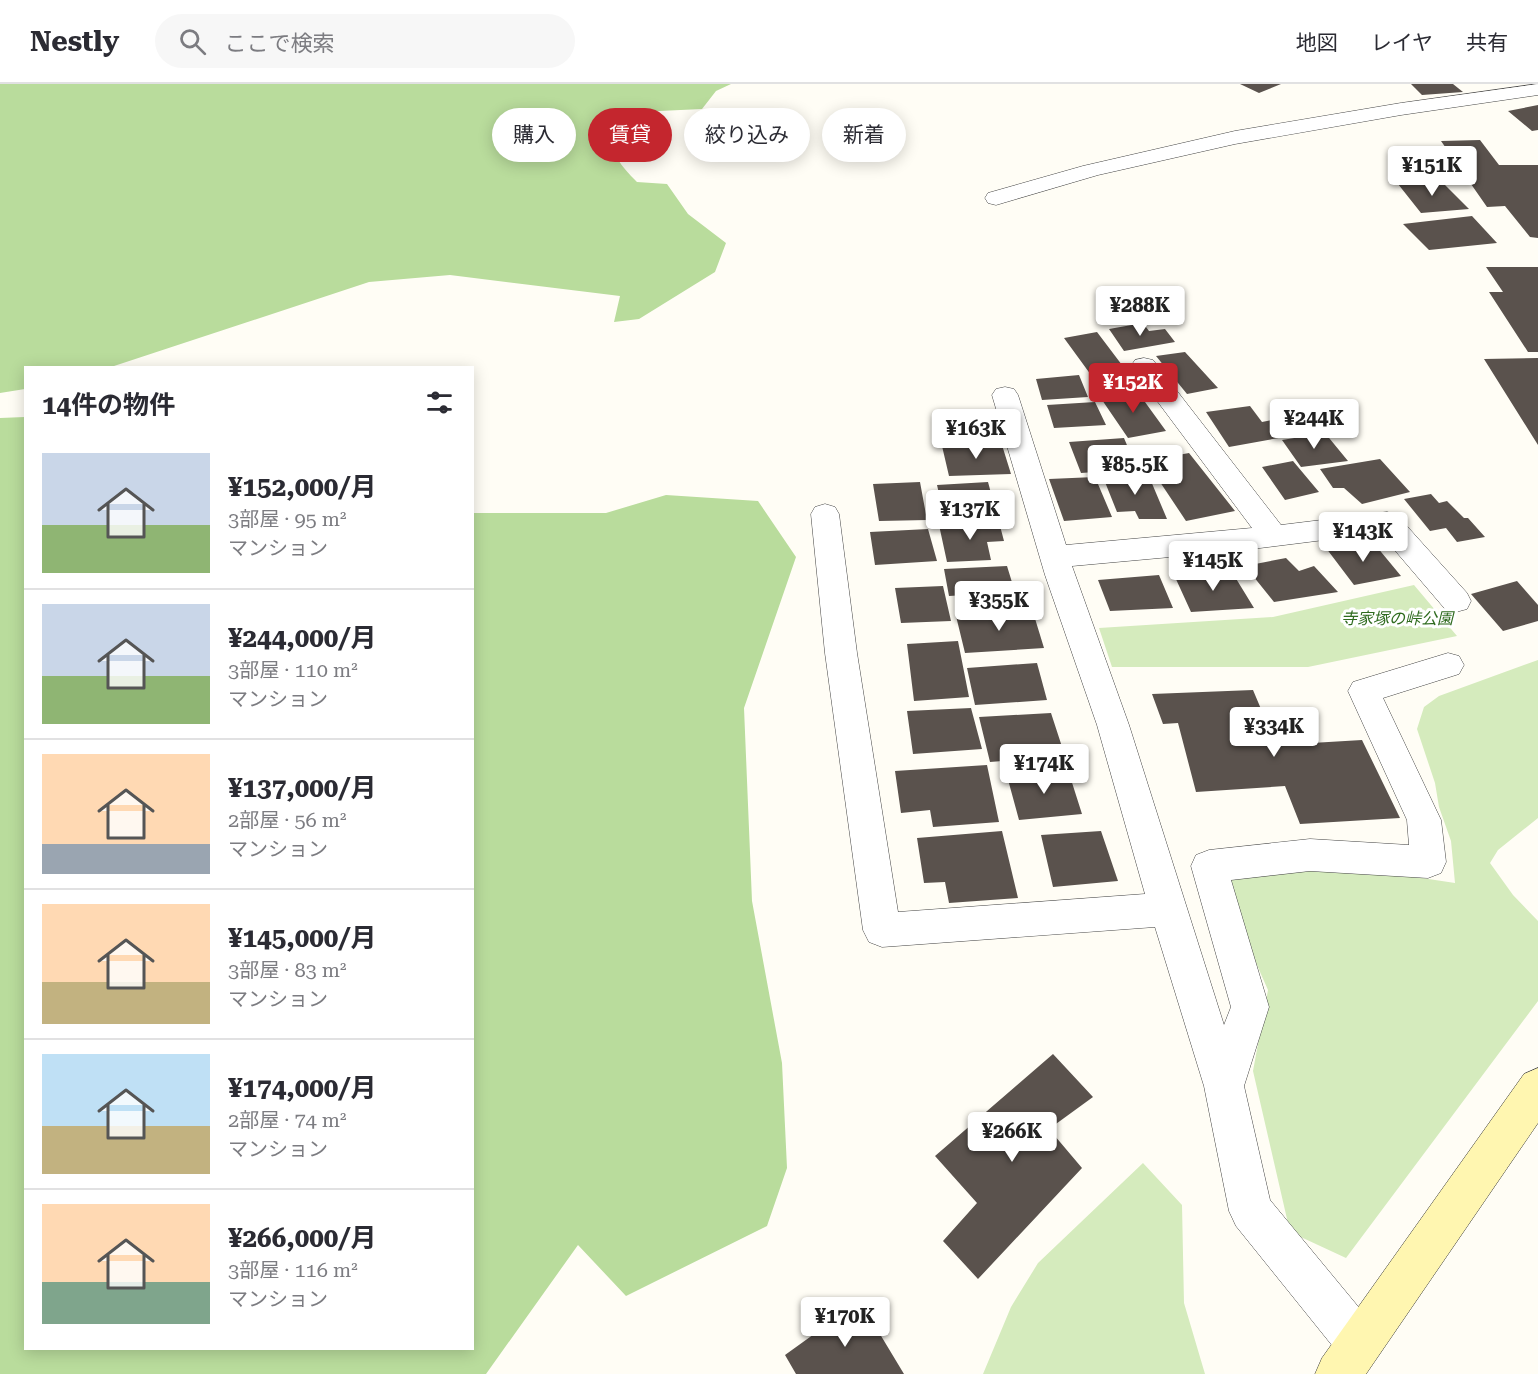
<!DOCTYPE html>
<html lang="ja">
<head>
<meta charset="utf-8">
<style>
	body { margin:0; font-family:"Roboto Serif","Noto Sans JP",serif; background:#f7f7f7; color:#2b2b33; height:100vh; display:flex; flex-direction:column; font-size:22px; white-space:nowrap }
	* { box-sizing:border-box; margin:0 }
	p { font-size:20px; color:#7c7c81 }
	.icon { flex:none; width:33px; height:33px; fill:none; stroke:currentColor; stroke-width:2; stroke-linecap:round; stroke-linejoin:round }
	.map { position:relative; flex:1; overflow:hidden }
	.sheet { position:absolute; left:24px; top:282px; width:450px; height:984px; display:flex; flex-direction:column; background:#fff; border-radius:0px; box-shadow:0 3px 15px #0003 }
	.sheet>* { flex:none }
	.guide { position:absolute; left:492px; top:24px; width:570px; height:54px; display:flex; gap:12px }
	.price { position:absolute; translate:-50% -51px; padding:0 14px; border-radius:6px; background:#fff; color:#222; font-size:20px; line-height:39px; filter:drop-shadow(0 2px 3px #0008) }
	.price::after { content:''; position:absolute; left:50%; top:36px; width:18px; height:14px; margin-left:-9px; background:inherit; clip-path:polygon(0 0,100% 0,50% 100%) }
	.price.on { background:#c4262e; color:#fff }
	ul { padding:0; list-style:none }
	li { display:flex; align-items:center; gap:18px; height:150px; padding:0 18px }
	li+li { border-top:2px solid #e1e1e2 }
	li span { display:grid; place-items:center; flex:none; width:168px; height:120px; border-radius:0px; color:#555 }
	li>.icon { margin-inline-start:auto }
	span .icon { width:72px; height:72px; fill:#fffc; stroke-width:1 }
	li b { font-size:26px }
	h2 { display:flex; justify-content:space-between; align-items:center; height:72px; padding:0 18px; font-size:26px }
	.tag { padding:0 21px; border-radius:27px; background:#fff; box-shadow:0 3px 15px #0003; font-size:21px; line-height:54px }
	.tag.on { background:#c4262e; color:#fff }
	header { display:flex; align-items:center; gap:36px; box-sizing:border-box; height:84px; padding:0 30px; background:#fff; border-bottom:2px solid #e1e1e2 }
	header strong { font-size:28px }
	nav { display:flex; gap:33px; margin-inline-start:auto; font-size:21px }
	.search { width:420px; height:54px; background:#f7f7f7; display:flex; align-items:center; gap:15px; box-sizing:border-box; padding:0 21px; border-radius:33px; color:#7c7c81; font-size:22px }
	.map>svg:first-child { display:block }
	.green { fill:#d5ebbd }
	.forest { fill:#b9dc9c }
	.building { fill:#5a524d }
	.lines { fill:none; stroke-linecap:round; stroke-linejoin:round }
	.street-casing { stroke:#444; stroke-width:1 }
	.secondary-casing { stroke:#333; stroke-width:1 }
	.street { fill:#fff; fill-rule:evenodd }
	.secondary { fill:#fff6b0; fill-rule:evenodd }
	.labels { text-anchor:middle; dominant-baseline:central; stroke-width:6; stroke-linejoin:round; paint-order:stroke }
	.park-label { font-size:16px; font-style:italic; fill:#2f6b1f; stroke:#fff }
</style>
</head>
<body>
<header>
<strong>Nestly</strong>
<div class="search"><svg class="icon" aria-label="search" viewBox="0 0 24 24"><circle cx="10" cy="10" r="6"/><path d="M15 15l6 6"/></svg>ここで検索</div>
<nav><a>地図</a><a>レイヤ</a><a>共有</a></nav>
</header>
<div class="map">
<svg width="1538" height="1290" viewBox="0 0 1538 1290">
	<rect width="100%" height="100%" fill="#fffdf5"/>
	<path class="green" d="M1414,501L1457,552L1308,583H1112L1099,544L1273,533Z
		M1538,576V734L1498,766L1490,779L1513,811L1538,837V917L1346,1174L1290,1148L1253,987L1268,906L1226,811L1231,791L1308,786L1382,788L1455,799L1451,757L1439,723L1435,699L1417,645L1424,623L1439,612Z
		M1143,1079L1182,1121L1184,1219L1205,1290H983L1011,1223L1038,1179Z"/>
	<path class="forest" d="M0,0H731L716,7L702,25L616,29C607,63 613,74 637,98L667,100L688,130L726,159L715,188L639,235L614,238L620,212L450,191L369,198L111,283L26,284L25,305L0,309Z
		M25,333L26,1264H472L473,429H606L666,411L758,417L796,473L744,624L752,817L782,979L787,1084L767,1142L626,1212L578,1161L486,1290H0V334Z"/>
	<path class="building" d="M1240,0H1281L1259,9Z
		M1411,0H1453L1463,8L1422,11Z
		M1538,21V46L1532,47L1508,27Z
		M1480,56L1499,81H1538V154L1530,153L1505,122L1487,123L1441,57Z
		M1440,96L1469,125L1421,129L1398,100Z
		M1472,132L1497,159L1429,166L1403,140Z
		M1486,183H1538V268H1528L1489,208H1503Z
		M1143,239L1149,247L1165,245L1175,258L1124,267L1109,245Z
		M1097,248L1125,285L1091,291L1064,254Z
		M1185,268L1218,304L1187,310L1156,272Z
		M1538,274V361L1484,275Z
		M1079,291L1088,313L1042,316L1036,295Z
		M1137,307L1166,347L1128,354L1100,313Z
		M1095,318L1106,341L1054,344L1047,321Z
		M1250,322L1262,338L1277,335L1290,352L1229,363L1206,328Z
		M1325,349L1348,377L1301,383L1282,356Z
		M1124,354L1137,385L1081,389L1069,358Z
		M1002,361L1011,390L949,392L942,362Z
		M1189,369L1235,427L1186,437L1146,377Z
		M1380,375L1410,408L1362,420L1344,404H1333L1320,385Z
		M1293,377L1319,408L1285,416L1262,383Z
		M1148,390L1167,435H1139L1135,427L1117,428L1103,393Z
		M1095,393L1112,433L1064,437L1049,395Z
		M920,398L927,436L879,437L873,400Z
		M988,398L995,424L943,427L937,401Z
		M1431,410L1439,419L1447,417L1464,434H1468L1485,453L1457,458L1446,444L1430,447L1404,415Z
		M999,438L1004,457L987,458L991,476L947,478L939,441Z
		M928,445L937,477L875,481L870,448Z
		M1372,457L1401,492L1354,501L1326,464Z
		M1286,474L1299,487L1314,482L1338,508L1274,518L1245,482Z
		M1007,482L1015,508L949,512L944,485Z
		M1232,488L1254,524L1191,528L1175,493Z
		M1159,491L1173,524L1110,527L1098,496Z
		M1517,497L1538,521V537L1503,547L1471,510Z
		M943,502L951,537L901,539L895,504Z
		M1033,528L1044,564L965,569L956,532Z
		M958,557L969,613L914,617L907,560Z
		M1037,579L1047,616L975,621L967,584Z
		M1253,606L1261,625L1277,624L1295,660L1362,656L1400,734L1300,740L1285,702L1196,708L1178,639L1163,640L1152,610Z
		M971,624L982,665L913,670L907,627Z
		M1051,629L1065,672L990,678L979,633Z
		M987,681L999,738L933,743L930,726L901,729L895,687Z
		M1068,686L1082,730L1019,736L1007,692Z
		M1002,747L1018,814L949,819L945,798L924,799L917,754Z
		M1101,747L1118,797L1053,803L1041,751Z
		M1053,970L1093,1013L1049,1045L1082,1084L978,1195L943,1157L977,1119L935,1072Z
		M860,1217L904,1290H796L785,1271Z"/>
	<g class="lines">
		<g class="street-casing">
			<path id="street" d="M1538,0V11L1401,31L1235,60L1098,91L996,121L988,119L985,114L988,109L1083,82L1235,47L1401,19Z
				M1144,274L1153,276L1281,441L1387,428L1397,431L1467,509L1471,517L1467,525L1456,528L1445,525L1380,449L1236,467L1072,482L1129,641L1224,941L1231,923L1191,782L1196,771L1209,766L1310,755L1409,761L1407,736L1348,607L1353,598L1448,569L1459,572L1464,581L1459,590L1383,614L1441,736L1446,778L1441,789L1428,794L1310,787L1231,796L1269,923L1244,1002L1270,1116L1375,1243L1382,1259L1375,1275L1359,1282L1343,1275L1236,1142L1229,1127L1204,1002L1155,843L882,863L869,858L863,846L825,569L811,430L815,423L825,420L835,423L839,430L857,569L898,828L1145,810L1097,641L1045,491L992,311L996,305L1005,303L1014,305L1018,311L1066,461L1252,444L1131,282L1135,276Z"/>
		</g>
		<g class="secondary-casing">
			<path id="secondary" d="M1538,984V1039L1366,1290H1315L1322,1274L1524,990Z"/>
		</g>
		<use href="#street" class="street"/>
		<use href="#secondary" class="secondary"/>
	</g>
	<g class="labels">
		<g class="park-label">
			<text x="1397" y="534">寺家塚の峠公園</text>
		</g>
	</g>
</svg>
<b class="price" style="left:1432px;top:113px">¥151K</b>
<b class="price" style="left:1140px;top:253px">¥288K</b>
<b class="price on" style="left:1133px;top:330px">¥152K</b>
<b class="price" style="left:1314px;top:366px">¥244K</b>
<b class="price" style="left:976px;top:376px">¥163K</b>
<b class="price" style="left:1135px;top:412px">¥85.5K</b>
<b class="price" style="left:970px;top:457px">¥137K</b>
<b class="price" style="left:1363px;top:479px">¥143K</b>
<b class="price" style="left:1213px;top:508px">¥145K</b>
<b class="price" style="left:999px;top:548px">¥355K</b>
<b class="price" style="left:1274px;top:674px">¥334K</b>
<b class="price" style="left:1044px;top:711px">¥174K</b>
<b class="price" style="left:1012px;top:1079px">¥266K</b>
<b class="price" style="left:845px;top:1264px">¥170K</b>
<div class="guide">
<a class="tag">購入</a>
<a class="tag on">賃貸</a>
<a class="tag">絞り込み</a>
<a class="tag">新着</a>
</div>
<section class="sheet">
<h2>14件の物件<svg class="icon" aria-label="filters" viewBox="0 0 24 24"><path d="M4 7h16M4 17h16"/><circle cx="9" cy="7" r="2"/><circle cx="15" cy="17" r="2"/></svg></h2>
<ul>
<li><span style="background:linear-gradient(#c9d6e8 60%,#8fb573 0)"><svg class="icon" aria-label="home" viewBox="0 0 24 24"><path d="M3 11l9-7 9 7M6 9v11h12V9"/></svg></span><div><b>¥152,000/月</b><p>3部屋 · 95 m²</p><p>マンション</p></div></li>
<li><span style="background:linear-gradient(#c9d6e8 60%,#8fb573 0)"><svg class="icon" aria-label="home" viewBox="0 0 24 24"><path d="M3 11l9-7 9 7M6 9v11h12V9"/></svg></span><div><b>¥244,000/月</b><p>3部屋 · 110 m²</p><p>マンション</p></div></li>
<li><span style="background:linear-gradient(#ffd9b3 75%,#9aa5b1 0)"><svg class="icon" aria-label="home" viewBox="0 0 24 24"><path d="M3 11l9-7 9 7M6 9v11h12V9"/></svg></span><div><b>¥137,000/月</b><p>2部屋 · 56 m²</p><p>マンション</p></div></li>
<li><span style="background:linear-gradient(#ffd9b3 65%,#c2b280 0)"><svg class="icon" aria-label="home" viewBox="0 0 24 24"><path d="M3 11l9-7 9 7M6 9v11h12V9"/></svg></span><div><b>¥145,000/月</b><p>3部屋 · 83 m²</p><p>マンション</p></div></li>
<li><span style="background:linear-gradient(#bfe0f5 60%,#c2b280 0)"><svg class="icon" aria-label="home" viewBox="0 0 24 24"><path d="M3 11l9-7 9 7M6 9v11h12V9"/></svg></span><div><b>¥174,000/月</b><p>2部屋 · 74 m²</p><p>マンション</p></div></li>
<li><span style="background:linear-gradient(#ffd9b3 65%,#7fa58c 0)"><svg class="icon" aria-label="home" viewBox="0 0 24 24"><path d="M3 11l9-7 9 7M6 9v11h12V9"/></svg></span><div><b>¥266,000/月</b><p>3部屋 · 116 m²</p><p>マンション</p></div></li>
</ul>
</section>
</div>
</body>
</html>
